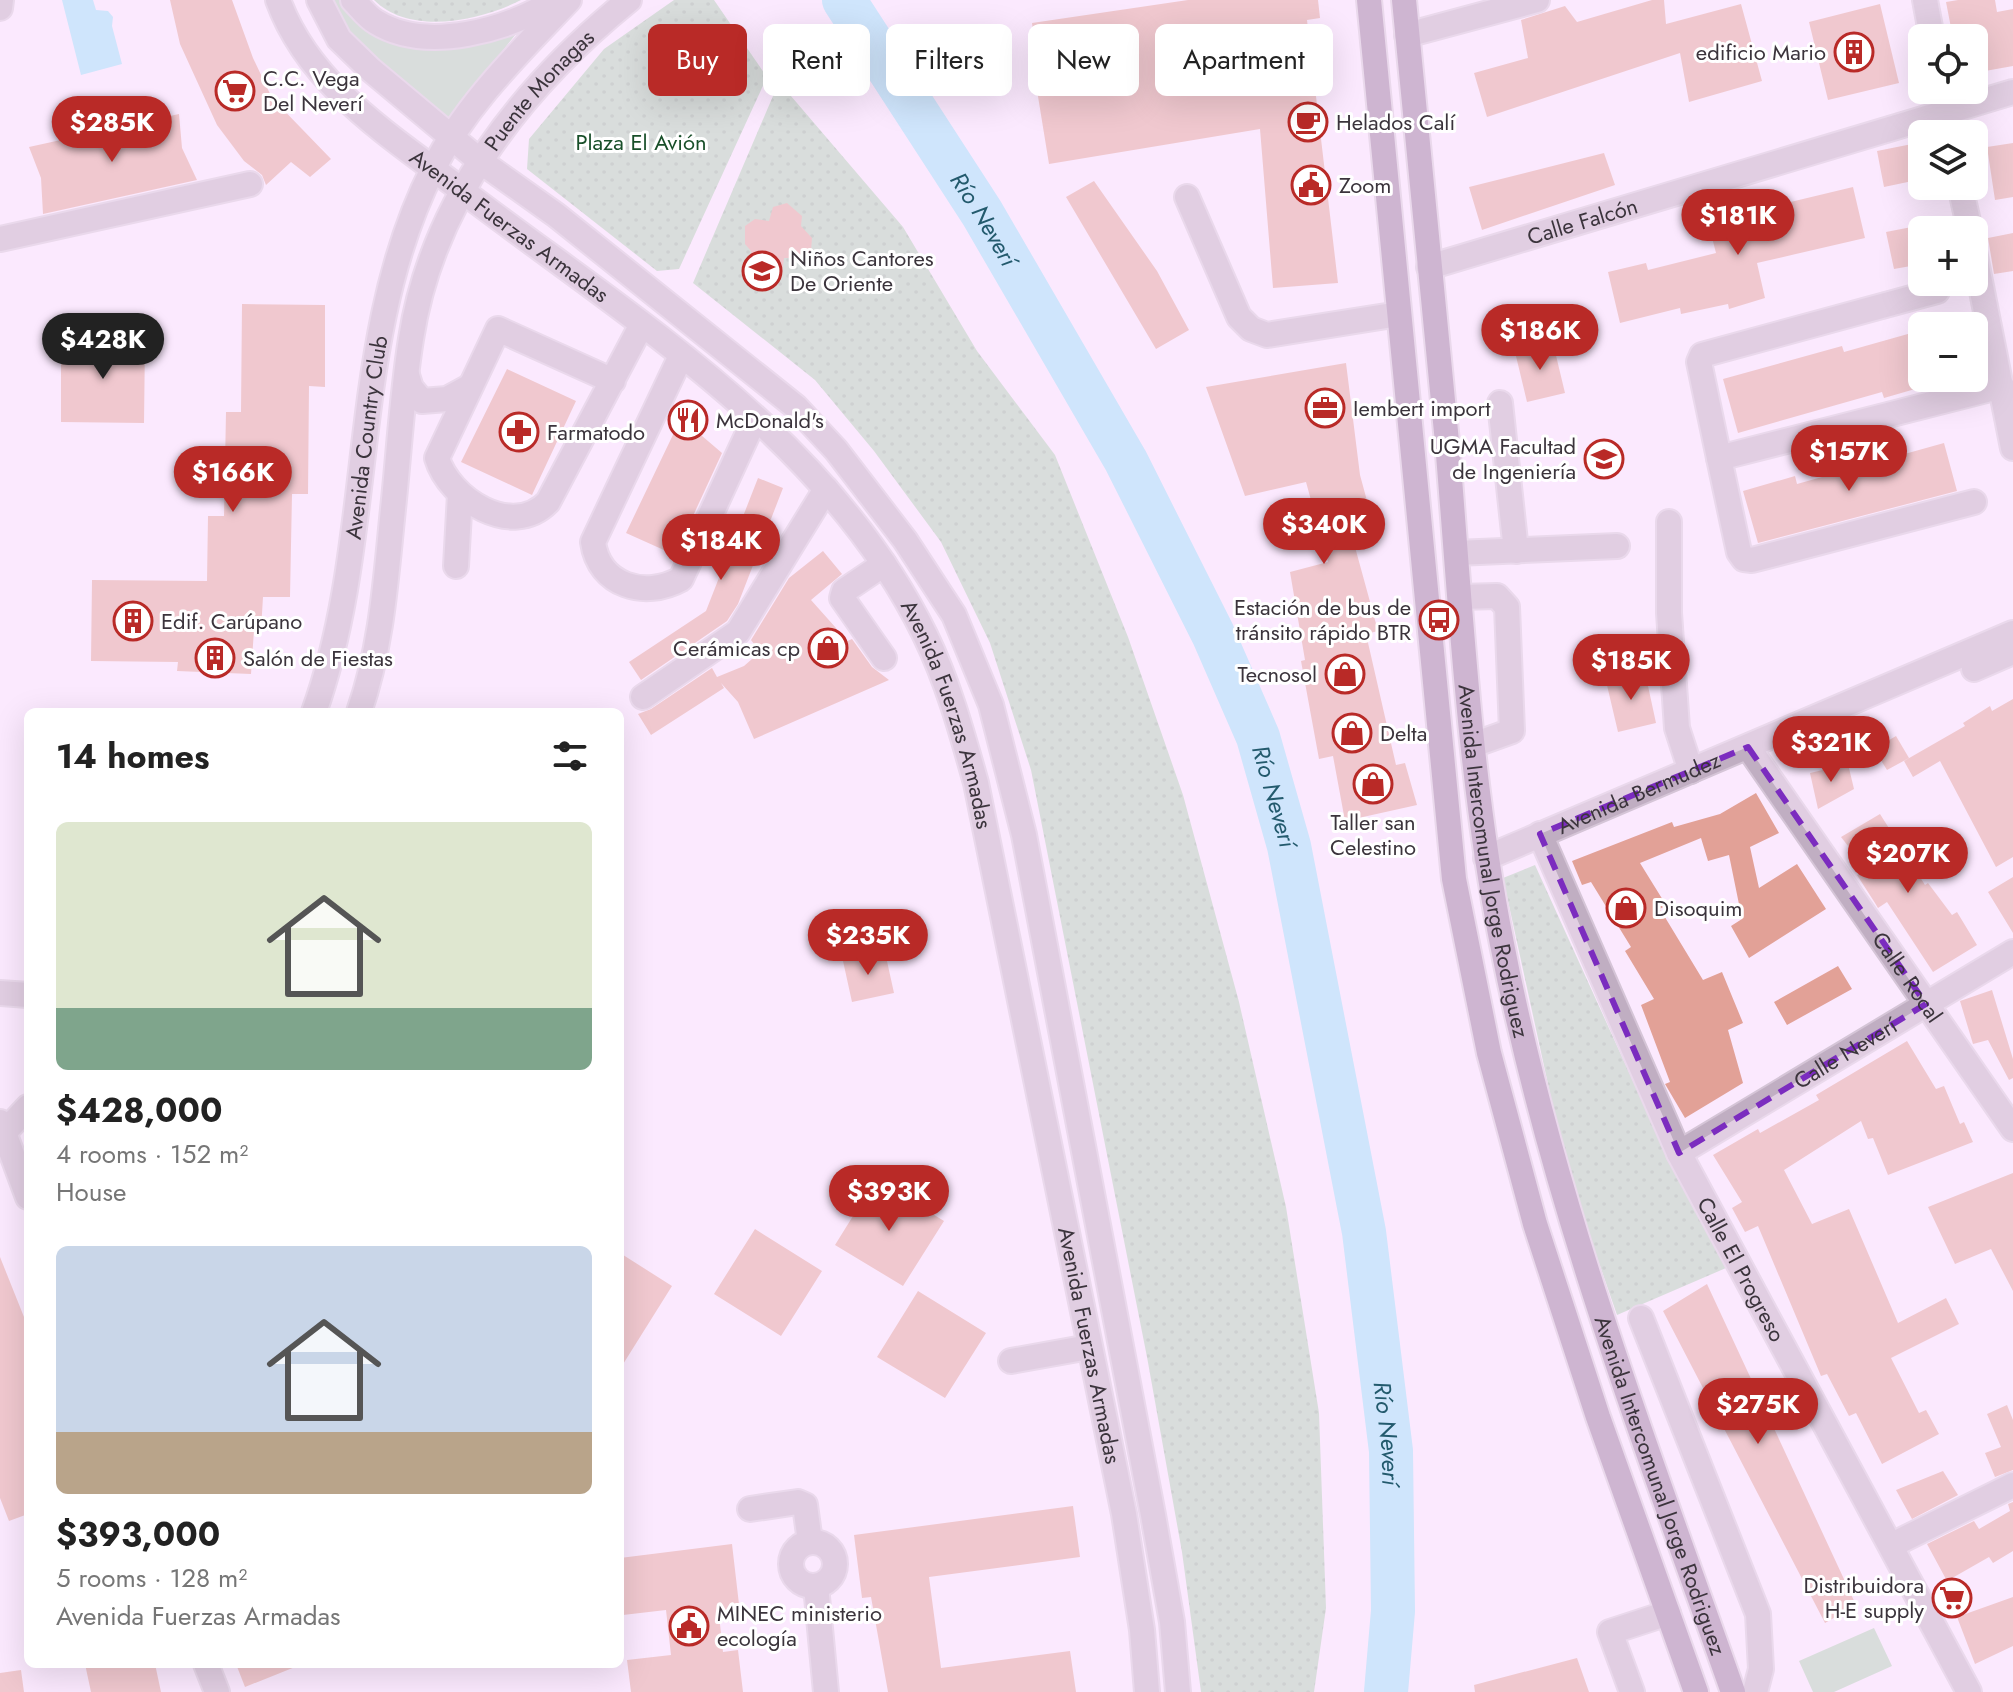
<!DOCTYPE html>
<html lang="en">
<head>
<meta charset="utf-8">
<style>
	body { margin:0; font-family:Jost,sans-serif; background:#f6f6f6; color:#222; height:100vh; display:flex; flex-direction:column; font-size:30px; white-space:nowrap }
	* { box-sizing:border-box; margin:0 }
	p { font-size:26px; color:#767676 }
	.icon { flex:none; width:44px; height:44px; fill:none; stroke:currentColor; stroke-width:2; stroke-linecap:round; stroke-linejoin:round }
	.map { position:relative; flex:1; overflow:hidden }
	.sheet { position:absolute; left:24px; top:708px; width:600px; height:960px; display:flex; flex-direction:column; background:#fff; border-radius:12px; box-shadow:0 8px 32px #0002 }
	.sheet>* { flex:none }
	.hud { position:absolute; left:648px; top:24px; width:760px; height:72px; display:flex; gap:16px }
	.buttons { position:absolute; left:1908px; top:24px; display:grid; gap:16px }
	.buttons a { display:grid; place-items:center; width:80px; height:80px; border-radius:12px; background:#fff; box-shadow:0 8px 32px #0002; font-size:40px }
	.price { position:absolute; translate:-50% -68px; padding:0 18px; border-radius:28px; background:#b92a27; color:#fff; font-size:26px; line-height:52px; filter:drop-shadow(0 2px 4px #0008) }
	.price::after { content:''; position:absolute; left:50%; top:48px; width:24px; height:18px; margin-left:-12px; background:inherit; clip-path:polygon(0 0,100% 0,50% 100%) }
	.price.selected { background:#222; color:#fff }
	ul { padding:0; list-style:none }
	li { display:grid; align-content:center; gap:16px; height:424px; padding:0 32px }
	li span { display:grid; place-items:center; height:248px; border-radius:12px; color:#555 }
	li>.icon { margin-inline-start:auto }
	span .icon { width:144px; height:144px; fill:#fffc; stroke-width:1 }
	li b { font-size:34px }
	h2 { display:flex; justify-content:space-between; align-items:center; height:96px; padding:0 32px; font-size:34px }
	.chip { padding:0 28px; border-radius:12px; background:#fff; box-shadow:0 8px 32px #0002; font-size:28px; line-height:72px }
	.chip.selected { background:#b92a27; color:#fff }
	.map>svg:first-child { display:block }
	.green { fill:#afcfb4 }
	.park { fill:url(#park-dots) }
	.water { fill:#9adffa }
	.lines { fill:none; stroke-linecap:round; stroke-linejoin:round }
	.river { stroke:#9adffa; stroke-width:44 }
	.building { fill:#e2a197 }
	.minor-casing { stroke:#d5c5d7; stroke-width:28 }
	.major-casing { stroke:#d5c5d7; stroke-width:28 }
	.minor { stroke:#c0aec2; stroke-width:24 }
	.major { stroke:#97769b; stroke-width:24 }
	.marked { fill:none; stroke:#7b2cbf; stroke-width:6; stroke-dasharray:16 10; stroke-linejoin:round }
	.labels { text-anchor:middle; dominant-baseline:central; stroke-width:6; stroke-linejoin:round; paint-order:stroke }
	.poi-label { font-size:22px; fill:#3b343c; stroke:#fff; text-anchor:start }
	.street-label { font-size:22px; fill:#3b343c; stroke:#fff }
	.park-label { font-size:22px; fill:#184f29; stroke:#fff }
	.water-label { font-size:24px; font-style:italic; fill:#235a6d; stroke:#fff }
</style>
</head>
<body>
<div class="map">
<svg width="2013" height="1692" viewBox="0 0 2013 1692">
	<defs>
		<pattern id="park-dots" width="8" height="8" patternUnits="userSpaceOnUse" patternTransform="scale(2)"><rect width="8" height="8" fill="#afcfb4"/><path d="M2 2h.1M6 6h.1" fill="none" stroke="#97b29c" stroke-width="1.8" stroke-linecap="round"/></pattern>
	</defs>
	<rect width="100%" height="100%" fill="#fbe9fe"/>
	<path class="green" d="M331,0H343L440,46L516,34L445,123L350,38Z
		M1874,1628L1892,1666L1834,1692H1813L1799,1661Z"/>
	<path class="park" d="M374,0H521C480,21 410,36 374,0Z
		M674,0H714L767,77L679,269L657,271L527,169L529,139L604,49Z
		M779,82L903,227L977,351L1055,455L1128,637L1183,795L1239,1002L1286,1207L1319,1413L1326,1608L1314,1692H1201L1182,1552L1147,1357L1031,770L990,643L941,542L874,451L815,380L693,283Z
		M1535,865L1667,1156L1726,1268L1617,1315L1579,1205L1558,1130L1503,878Z"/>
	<path class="water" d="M62,0H93L96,10L108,11L113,17L112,26L122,64L81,75Z"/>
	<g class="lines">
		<path class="river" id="s1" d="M844,0L982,213L1126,461L1213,634L1258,737L1289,846L1364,1232L1391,1451L1393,1611L1386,1692"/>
	</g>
	<path class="building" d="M170,0H232L253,58L272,98L331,159L310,177L291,162L266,185L262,175L244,161L217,125L180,44Z
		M1188,0H1318L1320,18L1307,20L1338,283L1273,288L1260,129L1049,164L1035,78L1040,77L1032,23Z
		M1652,0H1664L1666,24L1741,4L1762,81L1689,102L1680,53L1487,117L1474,73L1528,58L1521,20L1565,6L1577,22Z
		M1958,0H1995L1997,12L2013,9V66L1974,73V38H1953L1946,2Z
		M1880,4L1899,83L1828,100L1809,22Z
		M179,114L182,148L197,180L43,214L41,178L29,147Z
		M1922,142V179L1884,187L1877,151Z
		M2013,143V197L1995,200L1987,147Z
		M1604,153L1615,185L1482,230L1469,187Z
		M1094,181L1157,271L1189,330L1156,349L1066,197Z
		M1853,187L1865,238L1757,263L1765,298L1729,309L1728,304L1681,314L1680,308L1620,323L1608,272L1646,263L1648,270L1716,253L1708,222Z
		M787,203L802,216L801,226L812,238L811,251L802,258H784L782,274L757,277L751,251L745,244V226L755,219L769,221L773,207Z
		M1922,225V264L1894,269L1886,232Z
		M2013,233V271L1994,274L1988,238Z
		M242,304L325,305V387L309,386L308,494H292L290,597H263L261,630H254L251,674L177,671L178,662L91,661L92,580L207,581L208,516H224L226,412H241Z
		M1922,330V387L1884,398L1882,392L1738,433L1723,379L1842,346L1844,352Z
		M61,340L145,341L144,423L61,422Z
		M1553,343L1565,393L1527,402L1515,352Z
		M1346,363L1360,475L1378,541L1355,547L1378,631L1366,634L1396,765L1405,763L1417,805L1345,821L1333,756L1319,759L1301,661L1305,660L1290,572L1328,562L1306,482L1245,496L1206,387Z
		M507,369L576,401L532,495L461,462Z
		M681,418L722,453L675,555L626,533Z
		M1944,443L1957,491L1758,543L1743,491L1795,476L1797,484Z
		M758,478L783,488L738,604L727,621L641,680L629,662L706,611Z
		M823,551L842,574L811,600L836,628L843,643L852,639L872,667L889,680L754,739L738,702L721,683L724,688L651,735L638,714L651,709L712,668L717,677L744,666L760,652L751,640L789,578Z
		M1645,672L1656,723L1618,732L1606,681Z
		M2013,699V857L1996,867L1940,761L1913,777L1904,761L1965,726L1963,723L1990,706L1992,711Z
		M1896,736L1909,758L1887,770L1874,749Z
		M1848,764L1854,789L1818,809L1810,773Z
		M1756,793L1779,833L1750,847L1759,888L1797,864L1826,909L1749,958L1731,926L1742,919L1729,855L1708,861L1701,838L1640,863L1666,905L1660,909L1703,980L1722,972L1743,1023L1728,1030L1743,1083L1685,1118L1665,1084L1670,1082L1641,1005L1654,999L1625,951L1631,947L1591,882L1582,885L1572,861L1672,822L1674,827L1720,814Z
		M1880,814L1925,885L1928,883L1952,915L1957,912L1977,945L1933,972L1887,902L1878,908L1875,903L1857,875L1866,869L1841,837Z
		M2013,877V933L1988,892Z
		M885,952L894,993L852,1002L843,961Z
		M1838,966L1852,989L1787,1025L1774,1002Z
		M1992,990L2013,1059V1078L2009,1080L1988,1040L1973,1044L1960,1001Z
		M1907,1041L1936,1089L1944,1086L1960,1124L1964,1122L1973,1142L1888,1175L1873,1138L1868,1139L1861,1121L1784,1170L1812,1224L1849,1209L1898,1323L1946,1298L1959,1324L1891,1358L1919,1413L1926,1410L1939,1434L1882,1464L1856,1413L1849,1416L1827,1374L1821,1376L1758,1226L1745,1232L1732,1208L1742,1202L1713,1155L1758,1129L1760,1133L1819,1100L1816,1095Z
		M2013,1173V1291L1991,1249L1955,1264L1928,1207Z
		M876,1179L944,1221L903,1286L835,1245Z
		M755,1229L822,1271L781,1336L714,1294Z
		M620,1253L672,1286L620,1369Z
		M0,1257L28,1327V1514L9,1521L0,1498Z
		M1707,1284L1856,1605L1825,1623L1663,1311Z
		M918,1291L986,1333L945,1398L877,1357Z
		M2007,1405L2013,1420V1470L1995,1477L1985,1453L2001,1447L1987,1414Z
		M1943,1471L1958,1495L1912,1519L1896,1490Z
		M2013,1502V1551L1993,1563L1989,1557L1947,1581L1927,1544L1974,1521L1979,1529L2010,1511L2008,1504Z
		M1073,1506L1080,1557L929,1577L941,1668L1070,1651L1076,1692H888L871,1597L862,1598L854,1535Z
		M732,1544L740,1613L719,1615L723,1652L738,1650L743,1692H631L627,1660L671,1655L666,1610L623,1615L620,1558Z
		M2013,1597V1646L1975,1664L1957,1617Z
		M1577,1658L1589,1692H1475L1474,1685Z
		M85,1664H155L161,1692H91Z
		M236,1664H300V1665L245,1687Z
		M21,1670L24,1692H0V1673Z"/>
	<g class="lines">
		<g class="minor-casing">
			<g id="minor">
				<path id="s2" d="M278,0C310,88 394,138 464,192C632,320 829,438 925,635C948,682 962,733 976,783L1124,1514L1142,1630L1147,1692"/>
				<path d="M319,0L339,39L371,70L480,161L556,215L796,407L836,450L905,540L954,615L991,705L1024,835L1153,1515L1172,1622L1178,1692"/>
				<path d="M353,0C360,7 367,17 376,22C426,53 510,30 555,0"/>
				<path d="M1925,0L1932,38"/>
				<path d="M0,8L1,0"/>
				<path d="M1407,35L1537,0"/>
				<path d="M1941,90L1949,134"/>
				<path d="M1960,186L1970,230"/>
				<path d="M1187,197L1239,317L1251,329L1267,335L1399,314"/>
				<path d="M0,239L250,184"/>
				<path d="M1974,251L2013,448"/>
				<path id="s3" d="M1429,267L2013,92"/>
				<path d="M681,356L593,542C599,586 645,599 681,579L755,418"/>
				<path d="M407,375L411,388L422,401L447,399L469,387"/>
				<path d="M613,381L498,329L437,458C449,499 512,539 548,502L641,326"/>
				<path d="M1500,403L1516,551"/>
				<path d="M1719,458L1699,362L1702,355L1937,291"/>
				<path d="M1974,502L1752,560L1744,559L1739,552L1719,458L2002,386"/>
				<path d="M1669,522V613L1677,728L1691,771"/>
				<path d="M1456,553L1617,546"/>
				<path d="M884,564L844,591L842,598L884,658"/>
				<path d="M456,566L460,494"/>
				<path d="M1460,597L1497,596L1507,607L1512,731L1473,745"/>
				<path d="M1974,669L2013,652"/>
				<path d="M643,697L738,632L826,489"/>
				<path id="s4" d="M314,712C377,537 347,338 433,169C466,104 519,53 569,0"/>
				<path id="s5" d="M359,712C382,646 386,577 393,509C399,453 402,395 411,339C432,200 523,86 629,0"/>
				<path id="s6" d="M1748,747L2013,1129"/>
				<path id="s7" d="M1540,834L1679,1153L1969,1692"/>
				<path id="s8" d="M1486,858L2013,633"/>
				<path d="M0,993L28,995"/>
				<path d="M0,1122L28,1197"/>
				<path d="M0,1137L28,1107"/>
				<path id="s9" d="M1679,1153L2013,952"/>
				<path d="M1641,1318L1758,1614L1761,1669L1755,1692"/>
				<path d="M1011,1361L1089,1347"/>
				<path d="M750,1509L798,1502L805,1505L810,1542"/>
				<circle cx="813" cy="1564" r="22"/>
				<path d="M1892,1545L2013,1485"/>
				<path d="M816,1586L826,1692"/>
				<path d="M206,1664L217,1692"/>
				<path d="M1632,1692L1610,1632L1668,1613"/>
			</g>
		</g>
		<g class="major-casing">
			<g id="major">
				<path d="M1369,0L1454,879L1489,1053L1535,1224L1598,1417L1696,1692"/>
				<path id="s10" d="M1404,0C1417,147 1434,295 1447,442C1461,609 1469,779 1502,944C1552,1201 1646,1446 1733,1692"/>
			</g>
		</g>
		<use href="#minor" class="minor"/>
		<use href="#major" class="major"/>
	</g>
	<path d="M0 0H2013V1692H0ZM1748,747L1926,1004L1679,1153L1540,834Z" fill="#fbe9fe" fill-opacity=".55" fill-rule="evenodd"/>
	<path class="marked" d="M1748,747L1926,1004L1679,1153L1540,834Z"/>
	<defs>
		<g id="building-ring" transform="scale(2)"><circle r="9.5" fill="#fff" stroke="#b92a27" stroke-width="1.5"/><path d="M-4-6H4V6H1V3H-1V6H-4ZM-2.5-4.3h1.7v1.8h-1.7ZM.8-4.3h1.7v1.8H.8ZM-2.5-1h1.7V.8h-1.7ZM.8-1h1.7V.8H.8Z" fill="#b92a27"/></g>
		<g id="supermarket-ring" transform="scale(2)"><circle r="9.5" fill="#fff" stroke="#b92a27" stroke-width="1.5"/><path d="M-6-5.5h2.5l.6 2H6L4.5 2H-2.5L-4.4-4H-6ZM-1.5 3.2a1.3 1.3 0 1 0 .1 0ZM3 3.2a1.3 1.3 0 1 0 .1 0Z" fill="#b92a27"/></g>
		<g id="cafe-ring" transform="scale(2)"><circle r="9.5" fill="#fff" stroke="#b92a27" stroke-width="1.5"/><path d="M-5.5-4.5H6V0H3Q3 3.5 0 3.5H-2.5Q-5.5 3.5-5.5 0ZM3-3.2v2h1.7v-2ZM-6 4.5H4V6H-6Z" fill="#b92a27"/></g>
		<g id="civic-ring" transform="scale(2)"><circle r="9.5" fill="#fff" stroke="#b92a27" stroke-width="1.5"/><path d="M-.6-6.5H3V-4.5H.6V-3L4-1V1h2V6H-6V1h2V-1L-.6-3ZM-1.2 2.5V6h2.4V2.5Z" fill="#b92a27"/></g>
		<g id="school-ring" transform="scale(2)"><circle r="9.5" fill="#fff" stroke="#b92a27" stroke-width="1.5"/><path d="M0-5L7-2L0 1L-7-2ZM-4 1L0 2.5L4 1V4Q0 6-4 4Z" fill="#b92a27"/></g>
		<g id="office-ring" transform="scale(2)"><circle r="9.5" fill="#fff" stroke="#b92a27" stroke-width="1.5"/><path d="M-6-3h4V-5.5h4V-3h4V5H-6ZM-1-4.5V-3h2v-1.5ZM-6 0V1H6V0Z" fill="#b92a27"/></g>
		<g id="restaurant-ring" transform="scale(2)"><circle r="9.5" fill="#fff" stroke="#b92a27" stroke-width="1.5"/><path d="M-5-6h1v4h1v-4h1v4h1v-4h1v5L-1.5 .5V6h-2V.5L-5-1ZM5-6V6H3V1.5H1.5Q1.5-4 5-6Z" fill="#b92a27"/></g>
		<g id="pharmacy-ring" transform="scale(2)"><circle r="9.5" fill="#fff" stroke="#b92a27" stroke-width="1.5"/><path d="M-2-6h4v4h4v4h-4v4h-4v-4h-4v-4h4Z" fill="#b92a27"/></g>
		<g id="university-ring" transform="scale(2)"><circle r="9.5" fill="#fff" stroke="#b92a27" stroke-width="1.5"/><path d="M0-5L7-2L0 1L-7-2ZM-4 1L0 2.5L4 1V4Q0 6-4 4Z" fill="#b92a27"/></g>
		<g id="bus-ring" transform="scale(2)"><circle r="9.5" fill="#fff" stroke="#b92a27" stroke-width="1.5"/><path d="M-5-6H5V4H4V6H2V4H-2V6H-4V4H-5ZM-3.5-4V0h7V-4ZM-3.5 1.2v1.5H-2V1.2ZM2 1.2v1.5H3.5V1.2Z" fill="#b92a27"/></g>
		<g id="shop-ring" transform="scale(2)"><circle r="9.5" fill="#fff" stroke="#b92a27" stroke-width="1.5"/><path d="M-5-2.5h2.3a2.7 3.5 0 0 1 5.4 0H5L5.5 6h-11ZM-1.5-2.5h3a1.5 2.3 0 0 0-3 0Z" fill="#b92a27"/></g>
	</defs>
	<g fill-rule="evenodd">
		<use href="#building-ring" x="1854" y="52"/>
		<use href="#supermarket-ring" x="235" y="91"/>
		<use href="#cafe-ring" x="1308" y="122"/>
		<use href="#civic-ring" x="1311" y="185"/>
		<use href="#school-ring" x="762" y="271"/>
		<use href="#office-ring" x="1325" y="408"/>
		<use href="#restaurant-ring" x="688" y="420"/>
		<use href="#pharmacy-ring" x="519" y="432"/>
		<use href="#university-ring" x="1604" y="459"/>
		<use href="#bus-ring" x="1439" y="620"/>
		<use href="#building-ring" x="133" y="621"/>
		<use href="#shop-ring" x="828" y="648"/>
		<use href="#building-ring" x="215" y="658"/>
		<use href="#shop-ring" x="1345" y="674"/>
		<use href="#shop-ring" x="1352" y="733"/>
		<use href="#shop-ring" x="1373" y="784"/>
		<use href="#shop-ring" x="1626" y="908"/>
		<use href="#supermarket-ring" x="1952" y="1598"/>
		<use href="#civic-ring" x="689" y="1626"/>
	</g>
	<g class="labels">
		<g class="poi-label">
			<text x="1826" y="52" text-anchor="end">edificio Mario</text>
			<text x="263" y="78">C.C. Vega<tspan x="263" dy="25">Del Neverí</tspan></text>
			<text x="1336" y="122">Helados Calí</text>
			<text x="1339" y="185">Zoom</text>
			<text x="790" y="258">Niños Cantores<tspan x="790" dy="25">De Oriente</tspan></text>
			<text x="1353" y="408">Iembert import</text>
			<text x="716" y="420">McDonald's</text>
			<text x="547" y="432">Farmatodo</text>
			<text x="1576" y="446" text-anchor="end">UGMA Facultad<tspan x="1576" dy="25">de Ingeniería</tspan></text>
			<text x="1411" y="607" text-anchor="end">Estación de bus de<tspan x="1411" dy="25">tránsito rápido BTR</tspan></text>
			<text x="161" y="621">Edif. Carúpano</text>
			<text x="800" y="648" text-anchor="end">Cerámicas cp</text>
			<text x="243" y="658">Salón de Fiestas</text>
			<text x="1317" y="674" text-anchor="end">Tecnosol</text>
			<text x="1380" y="733">Delta</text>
			<text x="1373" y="822" text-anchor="middle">Taller san<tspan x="1373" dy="25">Celestino</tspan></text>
			<text x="1654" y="908">Disoquim</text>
			<text x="1924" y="1585" text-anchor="end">Distribuidora<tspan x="1924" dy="25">H-E supply</tspan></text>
			<text x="717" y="1613">MINEC ministerio<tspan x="717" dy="25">ecología</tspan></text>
		</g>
		<g class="street-label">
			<text stroke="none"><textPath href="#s5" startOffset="662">Puente Monagas</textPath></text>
			<text stroke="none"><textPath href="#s3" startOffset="160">Calle Falcón</textPath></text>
			<text stroke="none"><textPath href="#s2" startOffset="328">Avenida Fuerzas Armadas</textPath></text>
			<text stroke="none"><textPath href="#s4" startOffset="280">Avenida Country Club</textPath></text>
			<text stroke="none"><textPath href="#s2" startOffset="1000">Avenida Fuerzas Armadas</textPath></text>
			<text stroke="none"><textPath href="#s8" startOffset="166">Avenida Bermudez</textPath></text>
			<text stroke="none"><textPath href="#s10" startOffset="866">Avenida Intercomunal Jorge Rodriguez</textPath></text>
			<text stroke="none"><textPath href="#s6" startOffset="280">Calle Rocal</textPath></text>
			<text stroke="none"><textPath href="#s9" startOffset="194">Calle Neverí</textPath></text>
			<text stroke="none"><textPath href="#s7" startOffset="480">Calle El Progreso</textPath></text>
			<text stroke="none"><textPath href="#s2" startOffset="1648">Avenida Fuerzas Armadas</textPath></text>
			<text stroke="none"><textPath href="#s10" startOffset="1514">Avenida Intercomunal Jorge Rodriguez</textPath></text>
		</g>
		<g class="park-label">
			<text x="641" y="142">Plaza El Avión</text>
		</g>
		<g class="water-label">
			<text stroke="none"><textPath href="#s1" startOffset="260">Río Neverí</textPath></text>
			<text stroke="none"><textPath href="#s1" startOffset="908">Río Neverí</textPath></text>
			<text stroke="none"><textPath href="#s1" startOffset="1556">Río Neverí</textPath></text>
		</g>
	</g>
</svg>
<div class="buttons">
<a><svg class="icon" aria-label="locate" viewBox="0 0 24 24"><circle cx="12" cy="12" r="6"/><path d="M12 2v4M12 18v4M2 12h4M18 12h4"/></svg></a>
<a><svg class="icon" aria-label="layers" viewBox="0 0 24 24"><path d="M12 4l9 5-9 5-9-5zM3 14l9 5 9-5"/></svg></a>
<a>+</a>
<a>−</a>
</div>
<b class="price" style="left:112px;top:164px">$285K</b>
<b class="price" style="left:1738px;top:257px">$181K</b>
<b class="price" style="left:1540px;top:372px">$186K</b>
<b class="price selected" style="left:103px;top:381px">$428K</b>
<b class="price" style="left:1849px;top:493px">$157K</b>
<b class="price" style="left:233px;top:514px">$166K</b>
<b class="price" style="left:1324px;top:566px">$340K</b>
<b class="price" style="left:721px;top:582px">$184K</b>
<b class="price" style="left:1631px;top:702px">$185K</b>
<b class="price" style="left:1831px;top:784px">$321K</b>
<b class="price" style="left:1908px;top:895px">$207K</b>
<b class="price" style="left:868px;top:977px">$235K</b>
<b class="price" style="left:889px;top:1233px">$393K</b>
<b class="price" style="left:1758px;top:1446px">$275K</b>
<div class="hud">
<a class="chip selected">Buy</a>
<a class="chip">Rent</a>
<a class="chip">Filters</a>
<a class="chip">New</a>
<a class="chip">Apartment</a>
</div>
<section class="sheet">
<h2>14 homes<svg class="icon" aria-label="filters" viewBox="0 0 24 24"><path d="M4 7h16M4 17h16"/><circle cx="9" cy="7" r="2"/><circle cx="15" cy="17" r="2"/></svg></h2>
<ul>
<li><span style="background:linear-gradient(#dfe7d0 75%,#7fa58c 0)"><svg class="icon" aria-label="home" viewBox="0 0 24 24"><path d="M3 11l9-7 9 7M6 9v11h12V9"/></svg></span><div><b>$428,000</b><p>4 rooms · 152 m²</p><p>House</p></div></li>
<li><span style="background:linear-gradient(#c9d6e8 75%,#b9a48a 0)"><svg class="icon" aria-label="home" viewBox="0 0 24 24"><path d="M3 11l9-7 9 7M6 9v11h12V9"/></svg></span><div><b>$393,000</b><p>5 rooms · 128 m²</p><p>Avenida Fuerzas Armadas</p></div></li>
</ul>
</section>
</div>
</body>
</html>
